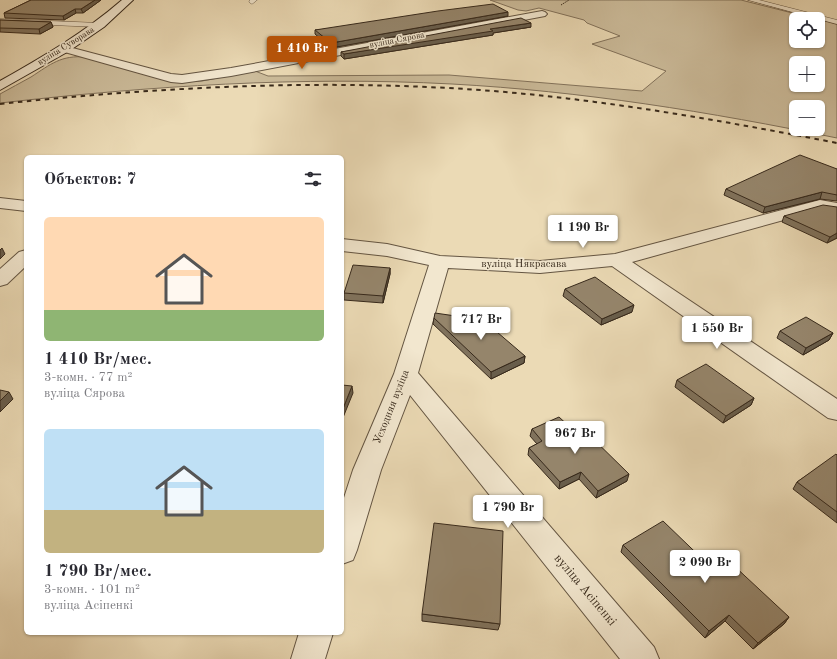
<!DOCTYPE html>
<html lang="ru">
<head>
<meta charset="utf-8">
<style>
	body { margin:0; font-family:"Old Standard TT",serif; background:#f7f7f7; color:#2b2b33; height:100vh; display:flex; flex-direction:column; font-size:15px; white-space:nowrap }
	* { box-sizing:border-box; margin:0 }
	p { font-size:13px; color:#7c7c81 }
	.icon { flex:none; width:22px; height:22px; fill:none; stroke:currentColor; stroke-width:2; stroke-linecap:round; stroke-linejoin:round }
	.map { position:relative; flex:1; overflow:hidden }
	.side { position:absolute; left:24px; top:155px; width:320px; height:480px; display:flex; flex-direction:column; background:#fff; border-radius:6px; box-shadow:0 1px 3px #0004 }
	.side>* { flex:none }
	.controls { position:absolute; left:789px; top:12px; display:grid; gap:8px }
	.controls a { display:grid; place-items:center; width:36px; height:36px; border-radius:6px; background:#fff; box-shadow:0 1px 3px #0004; font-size:20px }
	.price { position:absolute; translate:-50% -34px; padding:0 9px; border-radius:4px; background:#fff; color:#222; font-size:13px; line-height:26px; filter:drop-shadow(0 1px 2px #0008) }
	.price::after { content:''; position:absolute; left:50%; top:24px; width:12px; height:9px; margin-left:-6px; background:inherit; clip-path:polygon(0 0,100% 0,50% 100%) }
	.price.active { background:#b45309; color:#fff }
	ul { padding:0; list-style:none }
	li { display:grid; align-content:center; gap:8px; height:212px; padding:0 20px }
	li span { display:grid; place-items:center; height:124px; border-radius:6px; color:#555 }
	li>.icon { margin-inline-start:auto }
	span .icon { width:72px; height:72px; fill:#fffc; stroke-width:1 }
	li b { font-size:17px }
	h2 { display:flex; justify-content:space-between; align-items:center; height:48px; padding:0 20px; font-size:17px }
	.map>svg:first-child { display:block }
	.green { fill:#ccbc9b; stroke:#82725b; fill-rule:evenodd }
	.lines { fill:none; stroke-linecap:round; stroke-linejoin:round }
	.lane-casing { stroke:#645542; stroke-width:1 }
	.street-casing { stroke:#645542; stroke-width:2 }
	.secondary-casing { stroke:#37291b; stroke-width:2 }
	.path { stroke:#37291b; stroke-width:1; stroke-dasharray:1.5 1; stroke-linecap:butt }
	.lane { fill:#f2e7cf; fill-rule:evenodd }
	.street { fill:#f2e7cf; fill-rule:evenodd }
	.secondary { fill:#f2e7cf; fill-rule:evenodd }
	.rail { stroke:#37291b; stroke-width:2; stroke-dasharray:4.5 4.5; stroke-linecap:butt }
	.wall { fill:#80725c; stroke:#37291b }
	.shaded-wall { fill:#685d4b; stroke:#37291b }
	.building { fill:#95856b; stroke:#37291b }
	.labels { text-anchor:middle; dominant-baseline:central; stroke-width:3; stroke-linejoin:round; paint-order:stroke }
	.far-street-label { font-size:9px; fill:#37291b; stroke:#f2e7cf }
	.street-label { font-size:11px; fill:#37291b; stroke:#f2e7cf }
	.near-street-label { font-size:13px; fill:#37291b; stroke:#f2e7cf }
</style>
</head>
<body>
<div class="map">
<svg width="837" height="659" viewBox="0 0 837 659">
	<rect width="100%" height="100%" fill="#ebdab5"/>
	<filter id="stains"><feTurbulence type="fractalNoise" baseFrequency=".005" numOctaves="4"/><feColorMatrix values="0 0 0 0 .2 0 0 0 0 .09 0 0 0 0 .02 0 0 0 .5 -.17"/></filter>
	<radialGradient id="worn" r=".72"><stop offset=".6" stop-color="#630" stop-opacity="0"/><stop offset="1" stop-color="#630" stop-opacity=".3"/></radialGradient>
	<path class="green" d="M490,0H741L816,19H796V41H818V19L837,24V138C710,112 581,91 452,84C301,76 150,86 0,103V94C10,88 21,83 31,77C51,64 61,55 86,57L150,76L181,82L202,81L255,71L268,76L449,75L642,91L666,71L592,44L620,36L587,23L584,20L539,8L526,11L518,10ZM796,63H818V85H796ZM796,107H818V129H796Z"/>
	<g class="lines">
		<g class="lane-casing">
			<path id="lane" d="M257,0L252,4L249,2L250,0Z
				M748,0H759L837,20V24Z
				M0,19L100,23L103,25L100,27L0,23Z"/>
		</g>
		<g class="street-casing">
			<path id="street" d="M542,11L545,12L547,14L545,16L231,76L182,83L171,82L61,51L59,49L65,46L171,74L182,75L231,68Z
				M0,198L26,201V211L0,208Z
				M820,200L837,203V213L820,210L632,262L837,399V420L828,418L612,266L540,273L448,268L418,373L654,647L659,659H620L410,395L381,470L357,550L353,560L342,564V504L353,470L394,374L429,265L387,256L342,251V239L387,244L440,256L540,261L615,254Z
				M26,250V266L7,284L0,286V269L19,252Z
				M299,633H333L325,659H291Z"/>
		</g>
		<g class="secondary-casing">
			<path id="secondary" d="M122,0H133L104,27L69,51L0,90V81C44,56 84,33 122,0Z"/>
		</g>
		<path class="path" d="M561,5L569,0"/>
		<use href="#lane" class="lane"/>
		<use href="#street" class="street"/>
		<use href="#secondary" class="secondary"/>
		<path class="rail" d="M0,104C149,88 298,80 448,88C579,95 708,118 837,143"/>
	</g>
	<path class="wall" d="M31,0H101L83,13H76L64,20L5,18L4,13Z
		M508,16L331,48L315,34V30Z
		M0,20L51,22L53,27L40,34L0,32Z
		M531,27L493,33V35L344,59L341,56V52Z
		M837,169V201L820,199L763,213L724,195L726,189Z
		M784,216L837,238L827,243L782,222Z
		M390,268V274L383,303L344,300V293Z
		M565,289L632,312L601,325L563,296Z
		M434,318L525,356L524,363L491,379L433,324Z
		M780,331L833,333L829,340L803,355L777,338Z
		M677,380L754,398L751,405L723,423L675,387Z
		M532,429H572L627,481L596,498L579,479L559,489L528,455L529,448L537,444L530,436Z
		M837,455V523L793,489L797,482Z
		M623,545L717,573L789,617L784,624L753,649L725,621L705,638L621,552Z
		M422,614L500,624L498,630L422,621Z"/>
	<path class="shaded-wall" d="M95,0H101L83,13L81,9Z
		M75,9L76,13L64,20L63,16Z
		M508,12V16L331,48V43Z
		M51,22L53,27L40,34L39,29Z
		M531,23V27L493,33V35L344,59V54L490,29Z
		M822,192L820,199L763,213L765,207Z
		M837,233V238L827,243L830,237Z
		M2,248L5,254L0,259V250Z
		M390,268V274L383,303V296Z
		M634,305L632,312L601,325L602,319Z
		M833,333L829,340L803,355L806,348Z
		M525,356L524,363L491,379V372Z
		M352,386L353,393L342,420V411Z
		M9,392L13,399L0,412V401Z
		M754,398L751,405L723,423L726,416Z
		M581,472L579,479L559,489L560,482Z
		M629,474L627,481L596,498L598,491Z
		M729,615L725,621L705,638L709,631Z
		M789,617L784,624L753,649L758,643Z"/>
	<path class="building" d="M31,0H95L81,9H75L63,16L4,13Z
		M493,4L508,12L331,43L315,30L438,11Z
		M521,18L531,23L490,29L493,31L344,54L341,52Z
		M0,20L51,22L39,29L0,28Z
		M800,155L837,169V195L822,192L765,207L726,189Z
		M823,205L837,207V233L830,237L784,216Z
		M353,265L390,268L383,296L344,293Z
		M595,277L634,305L602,319L565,289Z
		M435,313L483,320L525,356L491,372L434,318Z
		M806,317L833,333L806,348L780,331Z
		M706,364L754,398L726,416L677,380Z
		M342,385L352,386L342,411Z
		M0,390L9,392L0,401Z
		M559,417L572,429L580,426L629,474L598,491L581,472L560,482L529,448L542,441L532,429Z
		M836,454L837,455V512L797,482Z
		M663,521L717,573L731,563L789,617L758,643L729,615L709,631L623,545Z
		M434,523L503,531L500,624L422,614Z"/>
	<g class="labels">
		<g class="far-street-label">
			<text transform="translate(397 40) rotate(-11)">вуліца Сярова</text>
			<text transform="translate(66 46) rotate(-32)">вуліца Суворава</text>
		</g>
		<g class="street-label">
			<text x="524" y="264">вуліца Някрасава</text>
			<text transform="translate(392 407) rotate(-68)">Усходняя вуліца</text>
		</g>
		<g class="near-street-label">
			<text transform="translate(585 590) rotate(50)">вуліца Асіпенкі</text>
		</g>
	</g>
	<rect width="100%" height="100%" filter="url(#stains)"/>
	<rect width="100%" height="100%" fill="url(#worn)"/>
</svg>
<div class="controls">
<a><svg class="icon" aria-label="locate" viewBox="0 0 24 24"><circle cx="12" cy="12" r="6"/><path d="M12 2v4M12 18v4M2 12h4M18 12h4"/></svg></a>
<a>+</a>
<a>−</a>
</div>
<b class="price active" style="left:302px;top:70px">1 410 Br</b>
<b class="price" style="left:583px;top:249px">1 190 Br</b>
<b class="price" style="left:481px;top:341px">717 Br</b>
<b class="price" style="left:717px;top:350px">1 550 Br</b>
<b class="price" style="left:575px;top:455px">967 Br</b>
<b class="price" style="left:508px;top:529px">1 790 Br</b>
<b class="price" style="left:705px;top:584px">2 090 Br</b>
<section class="side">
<h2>Объектов: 7<svg class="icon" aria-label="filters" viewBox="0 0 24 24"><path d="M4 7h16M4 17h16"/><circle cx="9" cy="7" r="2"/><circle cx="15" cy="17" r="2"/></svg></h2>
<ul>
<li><span style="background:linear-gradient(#ffd9b3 75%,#8fb573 0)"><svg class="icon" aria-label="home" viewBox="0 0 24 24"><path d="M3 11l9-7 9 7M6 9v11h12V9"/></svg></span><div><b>1 410 Br/мес.</b><p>3-комн. · 77 m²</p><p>вуліца Сярова</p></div></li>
<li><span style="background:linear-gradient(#bfe0f5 65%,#c2b280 0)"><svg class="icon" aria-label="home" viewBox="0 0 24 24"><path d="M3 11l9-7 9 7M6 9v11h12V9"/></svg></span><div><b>1 790 Br/мес.</b><p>3-комн. · 101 m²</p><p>вуліца Асіпенкі</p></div></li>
</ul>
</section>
</div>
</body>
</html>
